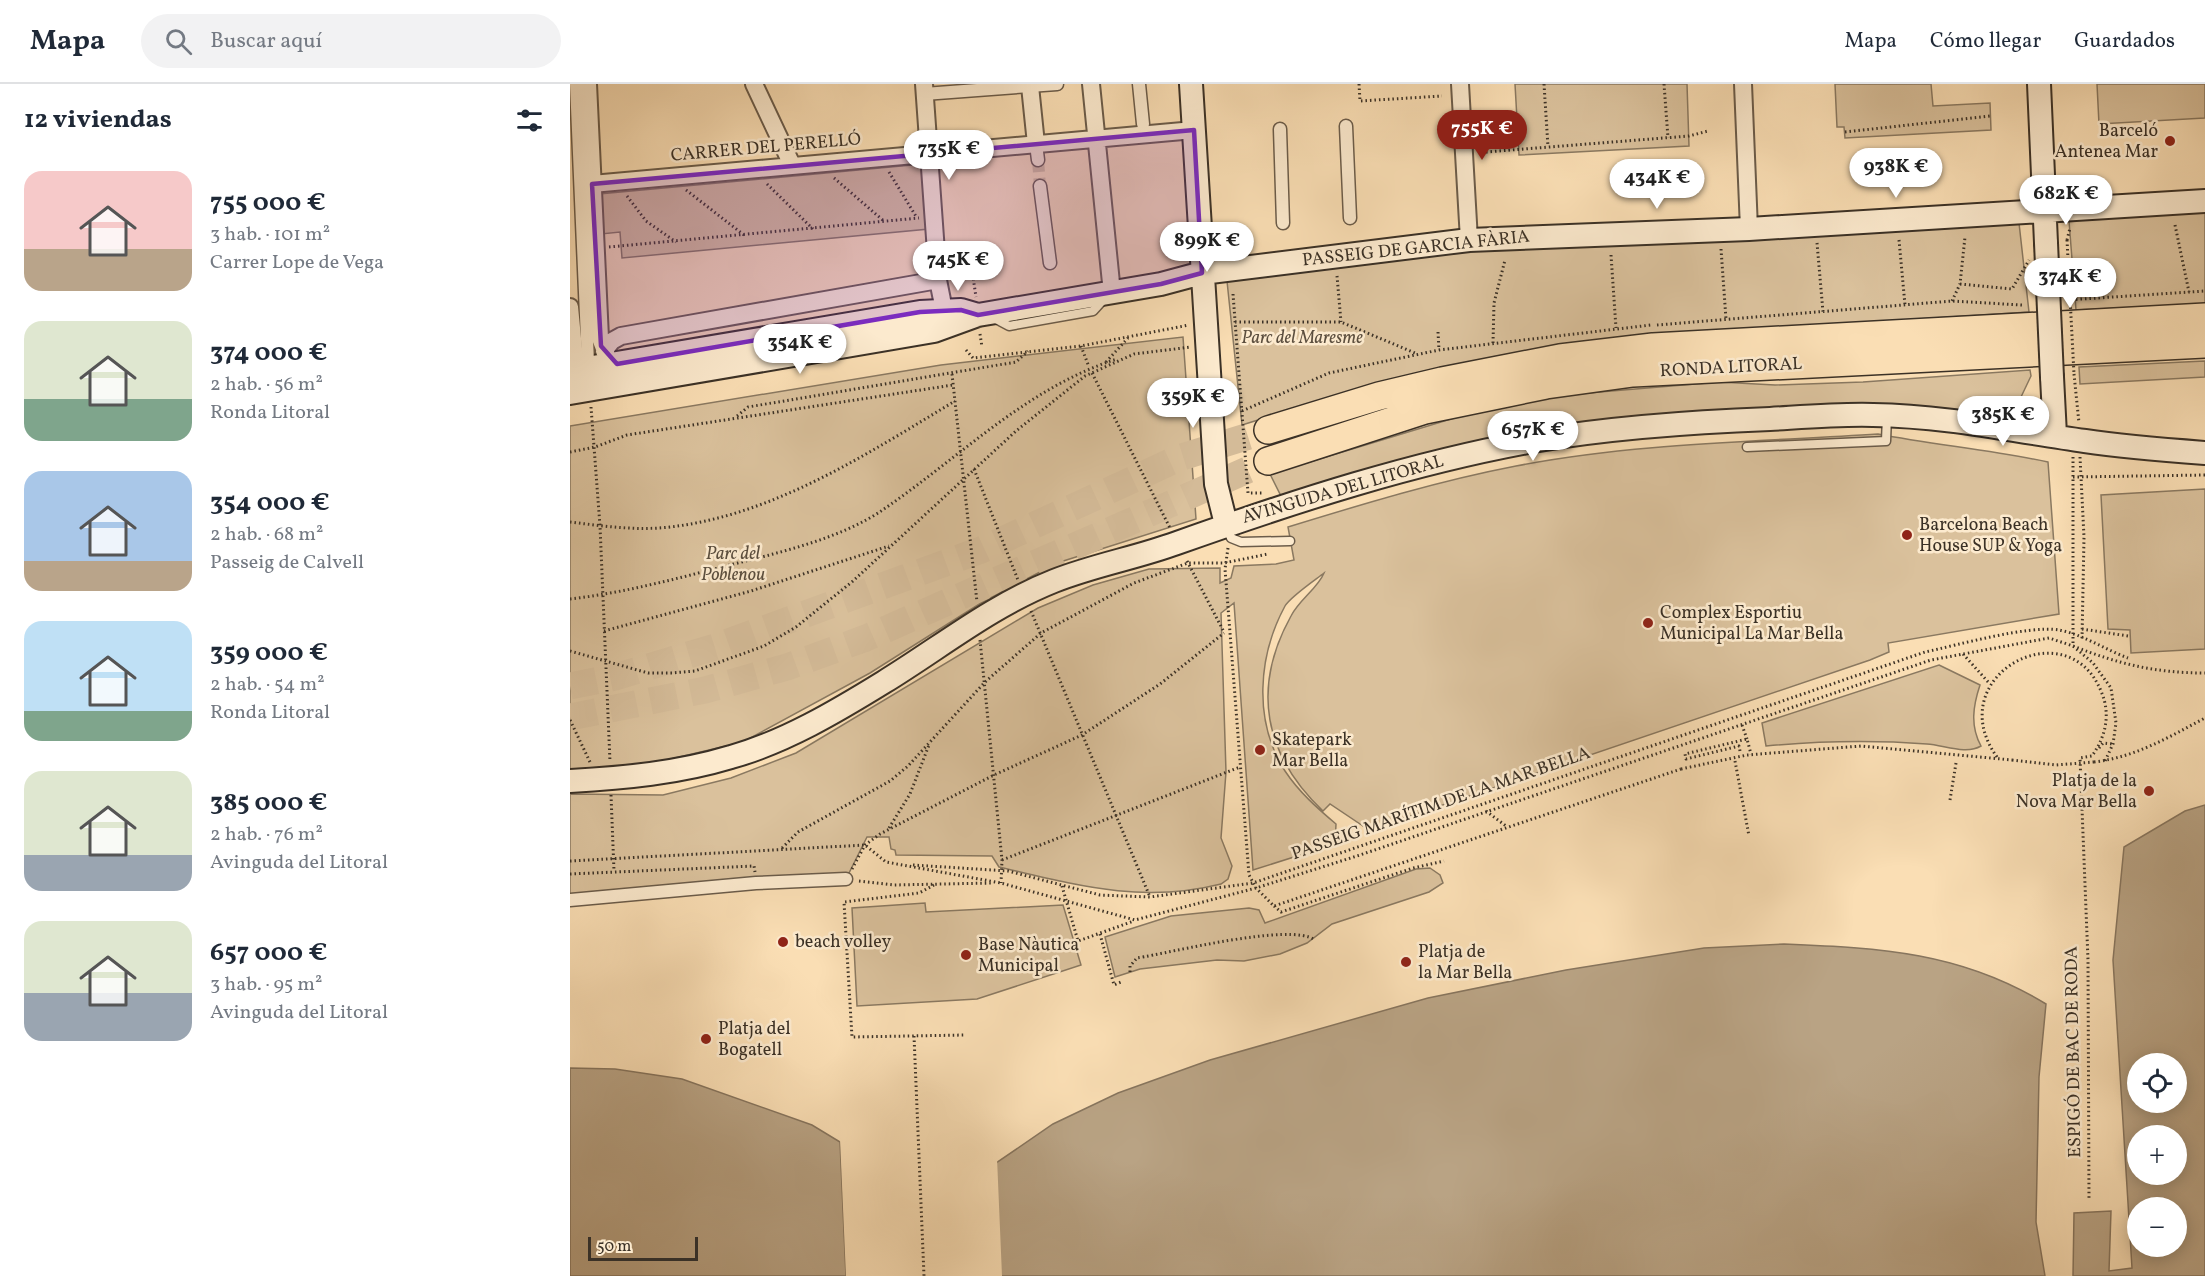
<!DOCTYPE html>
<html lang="es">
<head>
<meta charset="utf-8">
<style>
	body { margin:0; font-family:Vollkorn,serif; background:#f2f2f3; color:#1f2937; height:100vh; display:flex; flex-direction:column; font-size:22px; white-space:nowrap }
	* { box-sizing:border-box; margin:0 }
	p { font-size:20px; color:#747a83 }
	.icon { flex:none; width:33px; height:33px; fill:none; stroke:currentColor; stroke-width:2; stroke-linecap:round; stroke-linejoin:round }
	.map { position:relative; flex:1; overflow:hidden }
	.panel { display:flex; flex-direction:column; background:#fff; width:570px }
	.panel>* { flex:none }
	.buttons { position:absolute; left:1557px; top:969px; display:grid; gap:12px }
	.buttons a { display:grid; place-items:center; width:60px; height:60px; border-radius:50%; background:#fff; box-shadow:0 3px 15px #0003; font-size:30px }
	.scale { position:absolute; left:18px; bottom:15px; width:110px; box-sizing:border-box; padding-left:6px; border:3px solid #3b3126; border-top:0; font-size:16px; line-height:21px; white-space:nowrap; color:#3b3126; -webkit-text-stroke:4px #fceace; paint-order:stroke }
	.price { position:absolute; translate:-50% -51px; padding:0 14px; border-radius:21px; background:#fff; color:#222; font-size:20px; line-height:39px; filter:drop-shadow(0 2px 3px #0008) }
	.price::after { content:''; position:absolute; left:50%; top:36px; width:18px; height:14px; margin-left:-9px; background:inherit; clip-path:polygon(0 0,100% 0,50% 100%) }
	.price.selected { background:#8f2418; color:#fff }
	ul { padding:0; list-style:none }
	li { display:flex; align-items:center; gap:18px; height:150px; padding:0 24px }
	li span { display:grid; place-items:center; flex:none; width:168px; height:120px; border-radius:18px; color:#555 }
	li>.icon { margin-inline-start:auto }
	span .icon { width:72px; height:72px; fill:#fffc; stroke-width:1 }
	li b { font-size:26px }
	h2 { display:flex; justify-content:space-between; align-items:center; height:72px; padding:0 24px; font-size:26px }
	header { display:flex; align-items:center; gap:36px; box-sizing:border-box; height:84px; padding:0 30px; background:#fff; border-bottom:2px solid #e0e1e3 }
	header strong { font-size:28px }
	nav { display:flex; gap:33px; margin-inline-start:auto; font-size:21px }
	.search { width:420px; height:54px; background:#f2f2f3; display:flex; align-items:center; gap:15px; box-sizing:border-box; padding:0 21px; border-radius:33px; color:#747a83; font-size:22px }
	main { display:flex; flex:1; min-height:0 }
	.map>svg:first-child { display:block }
	.green { fill:#dac19c; stroke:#8a7961; stroke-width:1.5 }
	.water { fill:#b9a384; stroke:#87755e; stroke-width:1.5; fill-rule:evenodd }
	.pier { fill:#fadeb4 }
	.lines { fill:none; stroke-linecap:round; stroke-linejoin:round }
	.pedestrian-tunnel { stroke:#d4bb98; stroke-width:12; stroke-dasharray:12 6; stroke-linecap:butt }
	.trunk-tunnel { stroke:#d4bb98; stroke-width:27; stroke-dasharray:27 14; stroke-linecap:butt }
	.service-casing { stroke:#6b5c4a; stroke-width:11 }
	.pedestrian-casing { stroke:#6b5c4a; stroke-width:15 }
	.minor-casing { stroke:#6b5c4a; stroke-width:20 }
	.secondary-casing { stroke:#3b3126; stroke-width:26 }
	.trunk-casing { stroke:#3b3126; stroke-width:30 }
	.path { stroke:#3b3126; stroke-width:3; stroke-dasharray:1.5 3; stroke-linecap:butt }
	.service { stroke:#fceace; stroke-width:8 }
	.pedestrian { stroke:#fceace; stroke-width:12 }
	.minor { stroke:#fceace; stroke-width:16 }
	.secondary { stroke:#fceace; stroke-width:22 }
	.trunk { stroke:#fadeb4; stroke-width:27 }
	.secondary-bridge-casing { stroke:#3b3126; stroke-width:26; stroke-linecap:butt }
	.path-bridge { stroke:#3b3126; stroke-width:3; stroke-dasharray:1.5 3; stroke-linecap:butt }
	.secondary-bridge { stroke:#fceace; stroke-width:22 }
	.marked { fill:#7b2cbf; fill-opacity:0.2; stroke:#7b2cbf; stroke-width:4.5; stroke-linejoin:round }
	.poi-dot { fill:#8f2418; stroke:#fceace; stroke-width:2 }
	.labels { text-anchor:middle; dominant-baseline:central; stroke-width:5; stroke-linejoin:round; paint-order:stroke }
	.poi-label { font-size:18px; fill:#3b3126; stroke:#fceace; text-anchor:start }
	.street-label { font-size:18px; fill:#3b3126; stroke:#fceace }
	.park-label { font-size:18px; font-style:italic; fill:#5b4e3e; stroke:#fceace }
</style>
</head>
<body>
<header>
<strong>Mapa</strong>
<div class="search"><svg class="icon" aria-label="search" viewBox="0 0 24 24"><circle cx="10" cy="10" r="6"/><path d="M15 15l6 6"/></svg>Buscar aquí</div>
<nav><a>Mapa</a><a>Cómo llegar</a><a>Guardados</a></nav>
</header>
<main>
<section class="panel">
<h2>12 viviendas<svg class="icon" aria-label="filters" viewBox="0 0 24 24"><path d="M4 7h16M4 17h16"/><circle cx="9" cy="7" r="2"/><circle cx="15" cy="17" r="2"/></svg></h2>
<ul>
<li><span style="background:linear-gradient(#f6c9c9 65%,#b9a48a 0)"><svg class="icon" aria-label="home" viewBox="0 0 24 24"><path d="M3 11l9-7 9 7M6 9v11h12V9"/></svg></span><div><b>755 000 €</b><p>3 hab. · 101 m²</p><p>Carrer Lope de Vega</p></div></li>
<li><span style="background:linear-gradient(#dfe7d0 65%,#7fa58c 0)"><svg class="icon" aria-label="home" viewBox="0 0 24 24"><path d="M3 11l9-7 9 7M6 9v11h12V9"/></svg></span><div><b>374 000 €</b><p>2 hab. · 56 m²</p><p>Ronda Litoral</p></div></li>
<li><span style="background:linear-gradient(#a9c7e8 75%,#b9a48a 0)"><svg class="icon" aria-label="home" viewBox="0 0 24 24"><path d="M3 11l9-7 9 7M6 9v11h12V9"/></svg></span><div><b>354 000 €</b><p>2 hab. · 68 m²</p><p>Passeig de Calvell</p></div></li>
<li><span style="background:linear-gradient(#bfe0f5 75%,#7fa58c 0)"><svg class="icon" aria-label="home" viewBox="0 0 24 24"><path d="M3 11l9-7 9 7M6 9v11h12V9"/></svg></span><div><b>359 000 €</b><p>2 hab. · 54 m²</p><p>Ronda Litoral</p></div></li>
<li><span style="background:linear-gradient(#dfe7d0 70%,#9aa5b1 0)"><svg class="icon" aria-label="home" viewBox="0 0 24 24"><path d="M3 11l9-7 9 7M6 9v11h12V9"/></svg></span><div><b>385 000 €</b><p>2 hab. · 76 m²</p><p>Avinguda del Litoral</p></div></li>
<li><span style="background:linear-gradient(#dfe7d0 60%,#9aa5b1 0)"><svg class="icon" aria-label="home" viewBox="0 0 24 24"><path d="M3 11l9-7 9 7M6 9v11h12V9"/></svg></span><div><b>657 000 €</b><p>3 hab. · 95 m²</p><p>Avinguda del Litoral</p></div></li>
</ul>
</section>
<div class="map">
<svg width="1635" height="1192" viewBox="0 0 1635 1192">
	<rect width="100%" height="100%" fill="#fadeb4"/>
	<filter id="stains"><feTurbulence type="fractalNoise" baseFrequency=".00333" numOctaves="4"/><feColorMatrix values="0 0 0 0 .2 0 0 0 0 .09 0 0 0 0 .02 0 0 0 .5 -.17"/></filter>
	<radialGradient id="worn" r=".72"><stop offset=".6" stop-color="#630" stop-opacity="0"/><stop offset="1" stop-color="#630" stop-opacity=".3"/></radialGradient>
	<path class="green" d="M945,0H1117L1119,62L949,71Z
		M1265,0H1361L1363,22L1420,19L1421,46L1275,54L1274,43H1267Z
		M1527,0H1635V34L1529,40Z
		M353,80L359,145L52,174L50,148L31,150L29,110Z
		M1635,127V220L1506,226L1499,137Z
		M1449,139L1459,228L1060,253L787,305L672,341L657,197L898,167Z
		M613,253L626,435L487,479L411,519L300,589L173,658L71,682L0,685V342L371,281Z
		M1635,277V293L1510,300L1509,283Z
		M1460,286L1461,292L1441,334L1320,320L1053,333L896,359L711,412L700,390L894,331L970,313L1149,298L1205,301L1293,298Z
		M1308,350C1365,361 1422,366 1478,378L1489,530L1318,559L1319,568L1300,576L799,746L760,720L753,727C694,671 681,604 721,532C729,516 748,504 754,489C745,496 720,513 715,522C688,572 683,637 715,687C729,708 747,724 766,740L765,760L683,786L664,519L651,529L656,688L651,754L662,782L658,795L651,800C572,820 506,801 429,783L422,772L326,771L325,766L321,765L319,753H297L276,795L0,813V710L93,711L161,694L226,669L468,524L523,501L579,485L650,484V499L661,494L664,482L706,480L724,476L718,443C793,420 868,397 946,382C1065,359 1187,358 1308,350Z
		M1635,405V565L1561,569L1560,546L1538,545L1531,411Z
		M1369,581L1410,601C1403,622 1400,642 1411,662C1396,671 1374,661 1357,660C1302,656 1250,657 1196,662L1192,639Z
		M860,784L870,791L873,799L859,808L762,840L737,859L710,870L674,877L647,876L570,885L545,893L535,853L601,832L679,824L689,826L695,839L846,785Z
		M355,819L356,828L493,821L511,881L407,915L287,922L282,824Z"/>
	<path class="water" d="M1635,721V1192H1503L1504,1129L1541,1127L1539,1187L1562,1184L1543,876L1554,763L1615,727ZM1568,980H1606V1018H1568ZM1568,1052H1606V1090H1568ZM1568,1124H1606V1162H1568Z
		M1214,860C1311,864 1391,868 1476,920L1469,993L1466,1138L1475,1192H420L413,1088L483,1040L548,1009L640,976L858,914L996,886L1134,864Z
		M0,984L45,985L112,995L242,1041L270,1058L276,1192H0Z"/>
	<path class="pier" d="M270,1054L273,1058L279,1192H276Z
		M427,1074L432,1192H417L410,1087Z"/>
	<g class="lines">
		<path class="pedestrian-tunnel" d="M468,76L470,102"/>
		<path class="trunk-tunnel" d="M0,602L45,593L145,563L411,466L609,374L698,346
			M0,633L135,606L217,583L296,554L698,377"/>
		<g class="service-casing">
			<path id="service" d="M424,234L439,242L523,227L534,215
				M1177,363L1316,357L1317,332
				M657,444L661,454L671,458L720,457"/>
		</g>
		<g class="pedestrian-casing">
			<path id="pedestrian" d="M6,0L18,278
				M569,0L573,40
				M354,10L487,0
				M776,42L780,134
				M710,45L713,139
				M466,60L468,76
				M470,102L480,179
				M0,816L186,799L276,795"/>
		</g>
		<g class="minor-casing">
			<path id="minor" d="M18,0L30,254L37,272
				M184,0L222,81
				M354,0L368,196L374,226
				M521,0L542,209
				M890,0L899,156
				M1173,0L1179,145
				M460,2L466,60
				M22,100L624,46
				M0,223L6,286
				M34,267L42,257L51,252L368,196"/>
		</g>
		<g class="secondary-casing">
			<path id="secondary" d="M621,0L646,400L656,440
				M1469,0L1476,159
				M0,287L350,228L391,226L408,231
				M1482,293L1485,351
				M0,309L364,247L408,231L591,200L632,189L899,156L1179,145L1635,117
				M0,697C54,694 108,689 161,673C215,658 267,627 314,598C371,563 421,522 484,497C524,481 566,474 607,459C725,417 845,378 969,356C1046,343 1122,338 1200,335C1234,333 1269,330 1303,331C1377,332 1443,347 1515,357C1555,363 1595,366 1635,369"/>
		</g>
		<g class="trunk-casing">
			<path id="trunk" d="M698,346L809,312L872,297L990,274L1083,263L1635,233
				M698,377L855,326L976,301L1063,289L1635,260"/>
		</g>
		<path class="path" d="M789,0L790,17L872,12
			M974,0L978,63
			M1094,0L1098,54
			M1275,48L1420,32
			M916,68L1119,52L1138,47
			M319,88L347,134
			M264,94L315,138
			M1490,95L1497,94L1498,107
			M197,100L243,145
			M116,106L174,151
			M57,112L76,137L106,158
			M1605,141L1619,208
			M1329,156L1335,221
			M1497,156L1500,144
			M1247,159L1253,228
			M39,163L349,134
			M1151,165L1156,235
			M1041,171L1046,244
			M402,186L406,213
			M767,192L771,238
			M1390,200L1442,205L1459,176
			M663,210L678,409H692
			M1497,216L1635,207
			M1382,217L1390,200L1395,153
			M665,238H771L845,269
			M1087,241L1382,217L1452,221
			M868,248L869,266
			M410,250L412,263
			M923,259L924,219L935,176
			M511,262L519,283
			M396,266L403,274L511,262L619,241
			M536,278L558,254
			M522,289L600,444
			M382,290L407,518
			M1504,290L1509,339
			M21,323L30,442L40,678
			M672,327L759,289L869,266L1081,241
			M167,332L178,323L446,278L458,267
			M0,368L25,363L57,351L383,301
			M1503,373V562C1549,580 1585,589 1635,589
			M1510,373L1514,453L1512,555
			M404,385L448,496
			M1503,393L1635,391
			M0,438C33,442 66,447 100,443C204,431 297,370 385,317
			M658,464L655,485L679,791L686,804L704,822L1111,685
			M617,477L654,548
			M0,515C53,509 105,495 156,482C207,469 271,455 314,425C390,373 458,303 547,275
			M461,527L580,813
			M1512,545L1558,552
			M34,547L181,507L319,462
			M410,556L432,776L431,799
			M0,567L78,589H102L125,587L194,562L226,543L283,497L446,347L515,292L564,270L621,263
			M1393,570L1420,600
			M0,636L20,678
			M1172,641L1177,655
			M1529,664L1533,659L1543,660
			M1170,667L1169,662L1116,675L1115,670L1177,655L1181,670
			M1177,671L1291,662L1442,676
			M1427,673C1369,592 1497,524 1531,607C1541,630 1536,652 1522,672L1510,674L1518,876L1519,1116
			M1165,677L1179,752
			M1524,678C1566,673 1599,653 1635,634
			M41,711L44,787
			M1380,716L1386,679
			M916,727L936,742
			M319,744L340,710L359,661
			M212,764L228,748L320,697L338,682L415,598L471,549L564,499L618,479H654L698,470
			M432,776L670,683
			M0,777L295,761L316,778L431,799L565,836L686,804L790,771L1361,576L1479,554L1503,562L1523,579L1541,604L1546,639L1543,660L1535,677
			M343,781L438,787L530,811L554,812L580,813L683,799L1355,568C1388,561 1458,541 1489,546C1512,550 1536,566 1558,574
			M282,785L295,761L310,750L424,691L512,651L590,600L654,549
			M0,790L184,782L185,788
			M289,797L324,801L423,799
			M364,801L349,809L274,818L282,953L395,951
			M492,802L508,857L564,837
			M704,822L711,828L843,784L874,777
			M530,850L544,901L551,898
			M560,888V882L567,874C600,869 721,838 745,856
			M344,952L354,1192"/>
		<use href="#service" class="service"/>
		<use href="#pedestrian" class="pedestrian"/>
		<use href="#minor" class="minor"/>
		<use href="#secondary" class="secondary"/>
		<use href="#trunk" class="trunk"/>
		<g class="secondary-bridge-casing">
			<path id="secondary-bridge" d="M1476,159L1482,293"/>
		</g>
		<path class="path-bridge" d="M1497,156L1504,290
			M1442,676L1486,681L1524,678
			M1111,685L1177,671"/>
		<use href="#secondary-bridge" class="secondary-bridge"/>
	</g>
	<path class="marked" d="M624,46L632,189L591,200L408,231L391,226L350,228L47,280L31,262L22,100Z"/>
	<g class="poi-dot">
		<circle cx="1600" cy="57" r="6"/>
		<circle cx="1337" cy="451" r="6"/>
		<circle cx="1078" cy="539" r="6"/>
		<circle cx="690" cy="666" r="6"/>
		<circle cx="1579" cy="707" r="6"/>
		<circle cx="213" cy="858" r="6"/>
		<circle cx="396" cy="871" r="6"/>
		<circle cx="836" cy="878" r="6"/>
		<circle cx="136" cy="955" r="6"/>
	</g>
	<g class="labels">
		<g class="poi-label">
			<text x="1588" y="47" text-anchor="end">Barceló<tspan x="1588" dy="21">Antenea Mar</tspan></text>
			<text x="1349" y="441">Barcelona Beach<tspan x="1349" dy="21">House SUP &amp; Yoga</tspan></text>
			<text x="1090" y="529">Complex Esportiu<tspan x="1090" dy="21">Municipal La Mar Bella</tspan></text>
			<text x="702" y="656">Skatepark<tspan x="702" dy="21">Mar Bella</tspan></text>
			<text x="1567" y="697" text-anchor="end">Platja de la<tspan x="1567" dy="21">Nova Mar Bella</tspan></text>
			<text x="225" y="858">beach volley</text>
			<text x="408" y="861">Base Nàutica<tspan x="408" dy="21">Municipal</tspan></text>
			<text x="848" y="868">Platja de<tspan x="848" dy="21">la Mar Bella</tspan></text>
			<text x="148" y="945">Platja del<tspan x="148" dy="21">Bogatell</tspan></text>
		</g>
		<g class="street-label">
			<text transform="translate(196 64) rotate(-5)">CARRER DEL PERELLÓ</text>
			<text transform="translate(846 165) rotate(-6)">PASSEIG DE GARCIA FÀRIA</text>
			<text transform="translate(1161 284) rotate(-3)">RONDA LITORAL</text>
			<text transform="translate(773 406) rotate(-16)">AVINGUDA DEL LITORAL</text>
			<text transform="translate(871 720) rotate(-19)">PASSEIG MARÍTIM DE LA MAR BELLA</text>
			<text transform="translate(1504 968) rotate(-91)">ESPIGÓ DE BAC DE RODA</text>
		</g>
		<g class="park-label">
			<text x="732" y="254">Parc del Maresme</text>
			<text x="163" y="470">Parc del<tspan x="163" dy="21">Poblenou</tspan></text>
		</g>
	</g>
	<rect width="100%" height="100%" filter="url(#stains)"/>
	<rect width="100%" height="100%" fill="url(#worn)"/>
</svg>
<div class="buttons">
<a><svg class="icon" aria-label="locate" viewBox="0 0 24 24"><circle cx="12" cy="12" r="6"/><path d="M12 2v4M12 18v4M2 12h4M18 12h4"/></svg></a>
<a>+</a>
<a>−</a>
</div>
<div class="scale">50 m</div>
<b class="price selected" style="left:912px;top:77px">755K €</b>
<b class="price" style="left:379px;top:97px">735K €</b>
<b class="price" style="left:1326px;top:115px">938K €</b>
<b class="price" style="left:1087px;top:126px">434K €</b>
<b class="price" style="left:1496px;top:142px">682K €</b>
<b class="price" style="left:637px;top:189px">899K €</b>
<b class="price" style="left:388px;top:208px">745K €</b>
<b class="price" style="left:1500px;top:225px">374K €</b>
<b class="price" style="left:230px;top:291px">354K €</b>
<b class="price" style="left:623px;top:345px">359K €</b>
<b class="price" style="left:1433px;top:363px">385K €</b>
<b class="price" style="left:963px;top:378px">657K €</b>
</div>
</main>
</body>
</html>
